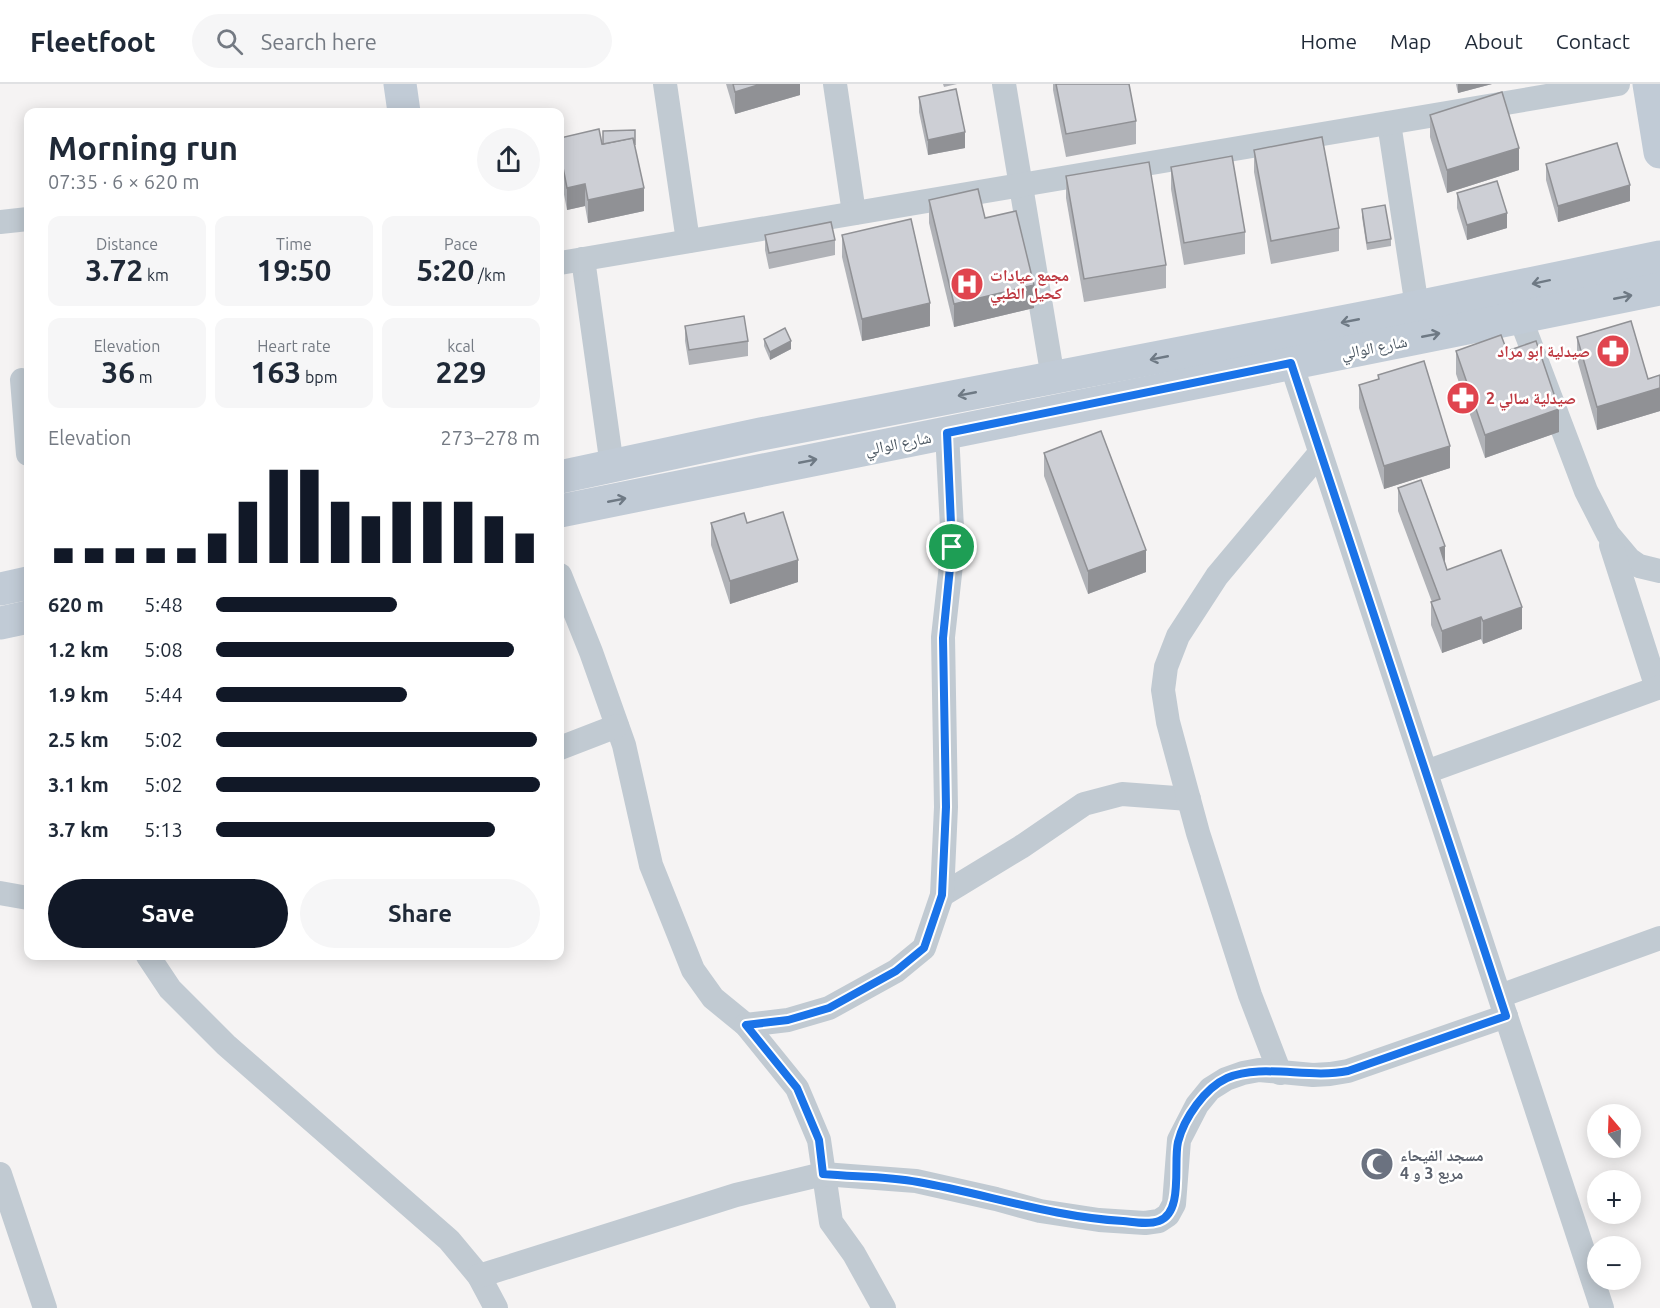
<!DOCTYPE html>
<meta charset="utf-8">
<style>
body{margin:0;font-family:Ubuntu,"Noto Naskh Arabic",sans-serif;background:#f6f6f7;color:#1f2937;height:100vh;display:flex;flex-direction:column;font-size:22px;white-space:nowrap}
*{box-sizing:border-box;margin:0}
p{font-size:20px;color:#747a83}
.icon{flex:none;width:33px;height:33px;fill:none;stroke:currentColor;stroke-width:2;stroke-linecap:round;stroke-linejoin:round}
.map{position:relative;flex:1;overflow:hidden}
.drawer{position:absolute;left:24px;top:24px;width:540px;height:852px;display:flex;flex-direction:column;background:#fff;border-radius:12px;box-shadow:0 3px 15px #0003}
.drawer>*{flex:none}
.needle{width:39px;rotate:341deg}
.controls{position:absolute;left:1587px;top:1020px;display:grid;gap:12px}
.controls a{display:grid;place-items:center;width:54px;height:54px;border-radius:50%;background:#fff;box-shadow:0 3px 15px #0003;font-size:30px}
.pin{position:absolute;display:grid;place-items:center;width:51px;height:51px;color:#fff;margin:-26px;border:3px solid #fff;border-radius:50%;box-shadow:0 2px 6px #0007}
.round{display:grid;place-items:center;flex:none;width:63px;height:63px;border-radius:32px;background:#f6f6f7}
.summary{display:flex;align-items:center;justify-content:space-between;height:102px;padding:0 24px}
h1{font-size:33px;font-weight:700;line-height:45px}
.figures{display:grid;grid-template-columns:repeat(3,1fr);gap:9px;height:102px;padding:6px 24px}
.figures div{display:grid;align-content:center;border-radius:12px;background:#f6f6f7;text-align:center}
.figures b{font-size:30px;font-weight:700}
.figures small{font-size:16px;font-weight:400}
.figures p{font-size:16px}
.chart{height:168px;padding:12px 24px}
.chart p{display:flex;justify-content:space-between}
.chart svg{width:100%;height:108px;margin-top:6px;stroke:#111827;stroke-width:6}
.action{display:flex;gap:12px;margin-top:auto;padding:12px 24px}
.action a{flex:1;height:69px;border-radius:36px;background:#111827;color:#fff;font-size:24px;font-weight:700;line-height:69px;text-align:center}
.action a+a{background:#f6f6f7;color:#1f2937}
ul{padding:0 24px;list-style:none;font-size:20px}
li{display:grid;grid-template-columns:96px 72px 1fr;align-items:center;height:45px}
li i{height:15px;border-radius:8px;background:#111827}
header{display:flex;align-items:center;gap:36px;box-sizing:border-box;height:84px;padding:0 30px;background:#fff;border-bottom:2px solid #e0e1e3}
header strong{font-size:28px}
nav{display:flex;gap:33px;margin-inline-start:auto;font-size:21px}
.search{width:420px;height:54px;background:#f6f6f7;display:flex;align-items:center;gap:15px;box-sizing:border-box;padding:0 21px;border-radius:33px;color:#747a83;font-size:22px}
.map>svg:first-child{display:block}
</style>
<header>
<strong>Fleetfoot</strong>
<div class="search"><svg class="icon" aria-label="search" viewBox="0 0 24 24"><circle cx="10" cy="10" r="6"/><path d="M15 15l6 6"/></svg>Search here</div>
<nav><a>Home</a><a>Map</a><a>About</a><a>Contact</a></nav>
</header>
<div class="map">
<svg width="1660" height="1224" viewBox="0 0 1660 1224">
<rect width="100%" height="100%" fill="#f5f3f3"/>
<g fill="none" stroke-linecap="round" stroke-linejoin="round">
<g stroke="#c1cad2" stroke-width="24">
<polyline points="665,0 688,157"/>
<polyline points="835,0 854,129"/>
<polyline points="1004,0 1053,294"/>
<polyline points="1389,39 1417,223"/>
<polyline points="0,138 28,135"/>
<polyline points="583,175 612,382"/>
<polyline points="560,179 1618,0"/>
<polyline points="1520,233 1586,407 1608,450 1629,475 1639,482 1660,487"/>
<polyline points="1291,279 1602,1224"/>
<polyline points="22,296 28,370"/>
<polyline points="1611,461 1657,604"/>
<polyline points="560,491 591,568 624,661 651,781 693,886 713,914 746,941 797,1004 819,1056 831,1138 854,1170 884,1224"/>
<polyline points="560,664 617,642"/>
<polyline points="1426,688 1660,603"/>
<polyline points="0,809 28,814"/>
<polyline points="942,811 1021,763 1084,720 1122,710 1189,715"/>
<polyline points="148,872 170,905 226,961 449,1156 479,1192 496,1224"/>
<polyline points="1500,912 1660,854"/>
<polyline points="746,941 788,936 829,924 896,887 924,864 942,811 946,723 943,553 953,463 947,349"/>
<polyline points="1280,989 1250,911 1198,749 1168,638 1163,606 1166,583 1178,552 1217,492 1320,369"/>
<polyline points="0,1090 45,1224"/>
<polyline points="479,1192 736,1111 823,1090 916,1097 996,1115 1040,1127 1099,1136 1145,1139 1159,1137 1168,1131 1174,1120 1179,1056 1197,1021 1210,1005 1226,995 1243,989 1259,986 1313,991 1330,990 1348,987 1506,932"/>
</g>
<g stroke="#c1cbd6" stroke-width="33">
<polyline points="400,0 404,28"/>
<polyline points="1649,0 1660,68"/>
<polyline points="560,393 761,350 1388,229 1660,173"/>
<polyline points="560,427 1660,205"/>
<polyline points="0,505 28,499"/>
<polyline points="0,539 28,533"/>
</g>
</g>
<g fill="#b0b2b7">
<polygon points="726,0 800,0 800,11 735,30"/>
<polygon points="943,0 957,0 944,3"/>
<polygon points="1053,0 1129,0 1136,37 1136,60 1066,73 1053,6"/>
<polygon points="1456,0 1492,0 1458,9"/>
<polygon points="919,13 965,64 928,71 919,28"/>
<polygon points="1430,31 1519,86 1447,109 1430,53"/>
<polygon points="560,54 602,60 635,61 644,127 588,139 585,122 567,126 560,90"/>
<polygon points="1254,66 1339,144 1339,167 1271,180 1254,88"/>
<polygon points="1546,80 1630,117 1558,138 1546,96"/>
<polygon points="1171,83 1245,148 1245,170 1184,181 1171,105"/>
<polygon points="1066,92 1166,181 1166,204 1084,218 1066,114"/>
<polygon points="1457,109 1507,144 1467,156 1457,124"/>
<polygon points="929,116 985,134 1034,224 954,243 929,139"/>
<polygon points="1362,125 1391,155 1391,162 1367,166 1362,133"/>
<polygon points="765,151 835,156 835,171 769,185 765,166"/>
<polygon points="842,151 930,242 862,257 842,173"/>
<polygon points="685,242 748,257 748,272 689,281 685,257"/>
<polygon points="1577,253 1648,295 1660,291 1660,327 1597,346 1577,275"/>
<polygon points="764,255 791,265 770,276 764,262"/>
<polygon points="1456,267 1507,267 1559,348 1485,374 1456,290"/>
<polygon points="1378,291 1450,384 1384,405 1359,324 1359,301 1378,296"/>
<polygon points="1044,369 1146,488 1088,510 1044,392"/>
<polygon points="1398,404 1445,480 1447,486 1522,545 1483,560 1481,555 1442,569 1431,541 1431,518 1432,518 1398,427"/>
<polygon points="711,439 747,439 798,498 730,520 711,461"/>
</g>
<g fill="#909195">
<polygon points="761,0 800,0 800,11 735,30 735,8"/>
<polygon points="1458,0 1492,0 1458,9"/>
<polygon points="965,48 965,64 928,71 928,56"/>
<polygon points="1519,64 1519,86 1447,109 1447,86"/>
<polygon points="585,100 585,122 567,126 567,104"/>
<polygon points="1630,101 1630,117 1558,138 1558,122"/>
<polygon points="644,104 644,127 588,139 588,116"/>
<polygon points="1507,129 1507,144 1467,156 1467,141"/>
<polygon points="1034,201 1034,224 954,243 954,220"/>
<polygon points="930,219 930,242 862,257 862,235"/>
<polygon points="791,257 791,265 770,276 770,268"/>
<polygon points="1660,304 1660,327 1597,346 1597,323"/>
<polygon points="1559,325 1559,348 1485,374 1485,351"/>
<polygon points="1450,362 1450,384 1384,405 1384,382"/>
<polygon points="1445,462 1445,485 1440,464"/>
<polygon points="1146,466 1146,488 1088,510 1088,487"/>
<polygon points="798,476 798,498 730,520 730,497"/>
<polygon points="1522,523 1522,545 1483,560 1483,537"/>
<polygon points="1481,533 1481,555 1442,569 1442,547"/>
</g>
<g fill="#cdcfd5" stroke="#909195" stroke-width="1.5">
<polygon points="733,0 761,0 735,8"/>
<polygon points="1056,0 1129,0 1136,37 1066,50"/>
<polygon points="956,5 965,48 928,56 919,13"/>
<polygon points="1502,8 1519,64 1447,86 1430,31"/>
<polygon points="599,45 602,60 633,54 644,104 588,116 585,100 567,104 560,68 560,54"/>
<polygon points="635,46 635,61 633,54 603,60 603,47"/>
<polygon points="1322,53 1339,144 1271,157 1254,66"/>
<polygon points="1617,59 1630,101 1558,122 1546,80"/>
<polygon points="1232,72 1245,148 1184,159 1171,83"/>
<polygon points="1149,78 1166,181 1084,195 1066,92"/>
<polygon points="1497,97 1507,129 1467,141 1457,109"/>
<polygon points="978,105 985,134 1016,127 1034,201 954,220 929,116"/>
<polygon points="1385,121 1391,155 1367,159 1362,125"/>
<polygon points="911,135 930,219 862,235 842,151"/>
<polygon points="831,138 835,156 769,169 765,151"/>
<polygon points="744,232 748,257 689,266 685,242"/>
<polygon points="1631,237 1648,295 1660,291 1660,304 1597,323 1577,253"/>
<polygon points="785,244 791,257 770,268 764,255"/>
<polygon points="1501,251 1507,267 1536,257 1559,325 1485,351 1456,267"/>
<polygon points="1424,277 1450,362 1384,382 1359,301 1379,295 1378,291"/>
<polygon points="1101,347 1146,466 1088,487 1044,369"/>
<polygon points="1421,396 1445,462 1440,464 1447,486 1501,466 1522,523 1483,537 1481,533 1442,547 1431,518 1440,515 1398,404"/>
<polygon points="783,428 798,476 730,497 711,439 744,429 747,439"/>
</g>
<defs><path id="oneway-shaft" d="M-6 0H5M1.5-3L5.5 0L1.5 3" fill="none" stroke-width="1.6" stroke-linecap="round" stroke-linejoin="round" transform="scale(1.5)"/></defs>
<g stroke="#6e7984">
<use href="#oneway-shaft" transform="translate(1541 198) rotate(168)"/>
<use href="#oneway-shaft" transform="translate(1623 213) rotate(-11)"/>
<use href="#oneway-shaft" transform="translate(1350 237) rotate(169)"/>
<use href="#oneway-shaft" transform="translate(1431 251) rotate(-11)"/>
<use href="#oneway-shaft" transform="translate(1159 274) rotate(169)"/>
<use href="#oneway-shaft" transform="translate(967 310) rotate(169)"/>
<use href="#oneway-shaft" transform="translate(808 377) rotate(-11)"/>
<use href="#oneway-shaft" transform="translate(617 416) rotate(-11)"/>
</g>
<g fill="none" stroke-linecap="round" stroke-linejoin="round">
<g stroke="#fff" stroke-width="12">
<path id="route" d="M1291,279L1506,932L1348,987C1308,995 1262,979 1227,994C1205,1004 1184,1034 1178,1058C1173,1079 1184,1128 1159,1137C1148,1141 1134,1138 1123,1137C1052,1133 987,1110 918,1098C887,1092 854,1093 823,1090L819,1056L797,1004L746,941L788,936L829,924L896,887L924,864L942,811L946,723L943,554L952,463L947,349Z"/>
</g>
<use href="#route" stroke="#1a73e8" stroke-width="8"/>
</g>
<defs>
<g id="hospital-disc" transform="scale(1.725)"><circle r="9.5" fill="#e0444e" stroke="#fff"/><path d="M-5-5h3v3.5h4V-5h3V5h-3V1.5h-4V5h-3Z" fill="#fff"/></g>
<g id="pharmacy-disc" transform="scale(1.725)"><circle r="9.5" fill="#e0444e" stroke="#fff"/><path d="M-2-6h4v4h4v4h-4v4h-4v-4h-4v-4h4Z" fill="#fff"/></g>
<g id="mosque-disc" transform="scale(1.725)"><circle r="9.5" fill="#6b7280" stroke="#fff"/><path d="M3.5-4.9A6 6 0 1 0 3.5 4.9A5 5 0 1 1 3.5-4.9Z" fill="#fff"/></g>
</defs>
<g fill-rule="evenodd">
<use href="#hospital-disc" x="967" y="200"/>
<use href="#pharmacy-disc" x="1613" y="267"/>
<use href="#pharmacy-disc" x="1463" y="314"/>
<use href="#mosque-disc" x="1377" y="1080"/>
</g>
<g text-anchor="middle" dominant-baseline="central" stroke-width="5" stroke-linejoin="round" paint-order="stroke">
<g font-size="16" font-weight="bold" fill="#be3a42" stroke="#fff" text-anchor="start">
<text x="990" y="191">مجمع عيادات<tspan x="990" dy="18">كحيل الطبي</tspan></text>
<text x="1590" y="267" text-anchor="end">صيدلية ابو مراد</text>
<text x="1486" y="314">صيدلية سالي 2</text>
</g>
<g font-size="16" fill="#4a5661" stroke="#fff">
<text transform="translate(1374 263) rotate(-11)">شارع الوالي</text>
<text transform="translate(898 359) rotate(-11)">شارع الوالي</text>
</g>
<g font-size="16" font-weight="bold" fill="#5b616d" stroke="#fff" text-anchor="start">
<text x="1400" y="1071">مسجد الفيحاء<tspan x="1400" dy="18">مربع 3 و 4</tspan></text>
</g>
</g>
</svg>
<div class="controls">
<a><svg class="needle" viewBox="-14 -14 28 28"><path d="M0-13l5 13h-10z" fill="#e53935"/><path d="M0 13l5-13h-10z" fill="#747a83"/></svg></a>
<a>+</a>
<a>−</a>
</div>
<div class="pin" style="left:952px;top:463px;background:#1e9e55"><svg class="icon" aria-label="arrive" viewBox="0 0 24 24"><path d="M6 21V4h12l-3 4 3 4H6"/></svg></div>
<section class="drawer">
<div class="summary"><div><h1>Morning run</h1><p>07:35 · 6 × 620 m</p></div><a class="round"><svg class="icon" aria-label="share" viewBox="0 0 24 24"><path d="M12 15V3M7 8l5-5 5 5M5 13v7h14v-7"/></svg></a></div>
<div class="figures">
<div><p>Distance</p><b>3.72<small> km</small></b></div>
<div><p>Time</p><b>19:50</b></div>
<div><p>Pace</p><b>5:20<small> /km</small></b></div>
</div>
<div class="figures">
<div><p>Elevation</p><b>36<small> m</small></b></div>
<div><p>Heart rate</p><b>163<small> bpm</small></b></div>
<div><p>kcal</p><b>229</b></div>
</div>
<div class="chart"><p><span>Elevation</span>273–278 m</p>
<svg viewBox="0 0 160 44" preserveAspectRatio="none"><path d="M5 44V38M15 44V38M25 44V38M35 44V38M45 44V38M55 44V32M65 44V19M75 44V6M85 44V6M95 44V19M105 44V25M115 44V19M125 44V19M135 44V19M145 44V25M155 44V32"/></svg>
</div>
<ul>
<li><b>620 m</b>5:48<i style="width:56%"></i></li>
<li><b>1.2 km</b>5:08<i style="width:92%"></i></li>
<li><b>1.9 km</b>5:44<i style="width:59%"></i></li>
<li><b>2.5 km</b>5:02<i style="width:99%"></i></li>
<li><b>3.1 km</b>5:02<i style="width:100%"></i></li>
<li><b>3.7 km</b>5:13<i style="width:86%"></i></li>
</ul>
<div class="action"><a>Save</a><a>Share</a></div>
</section>
</div>
